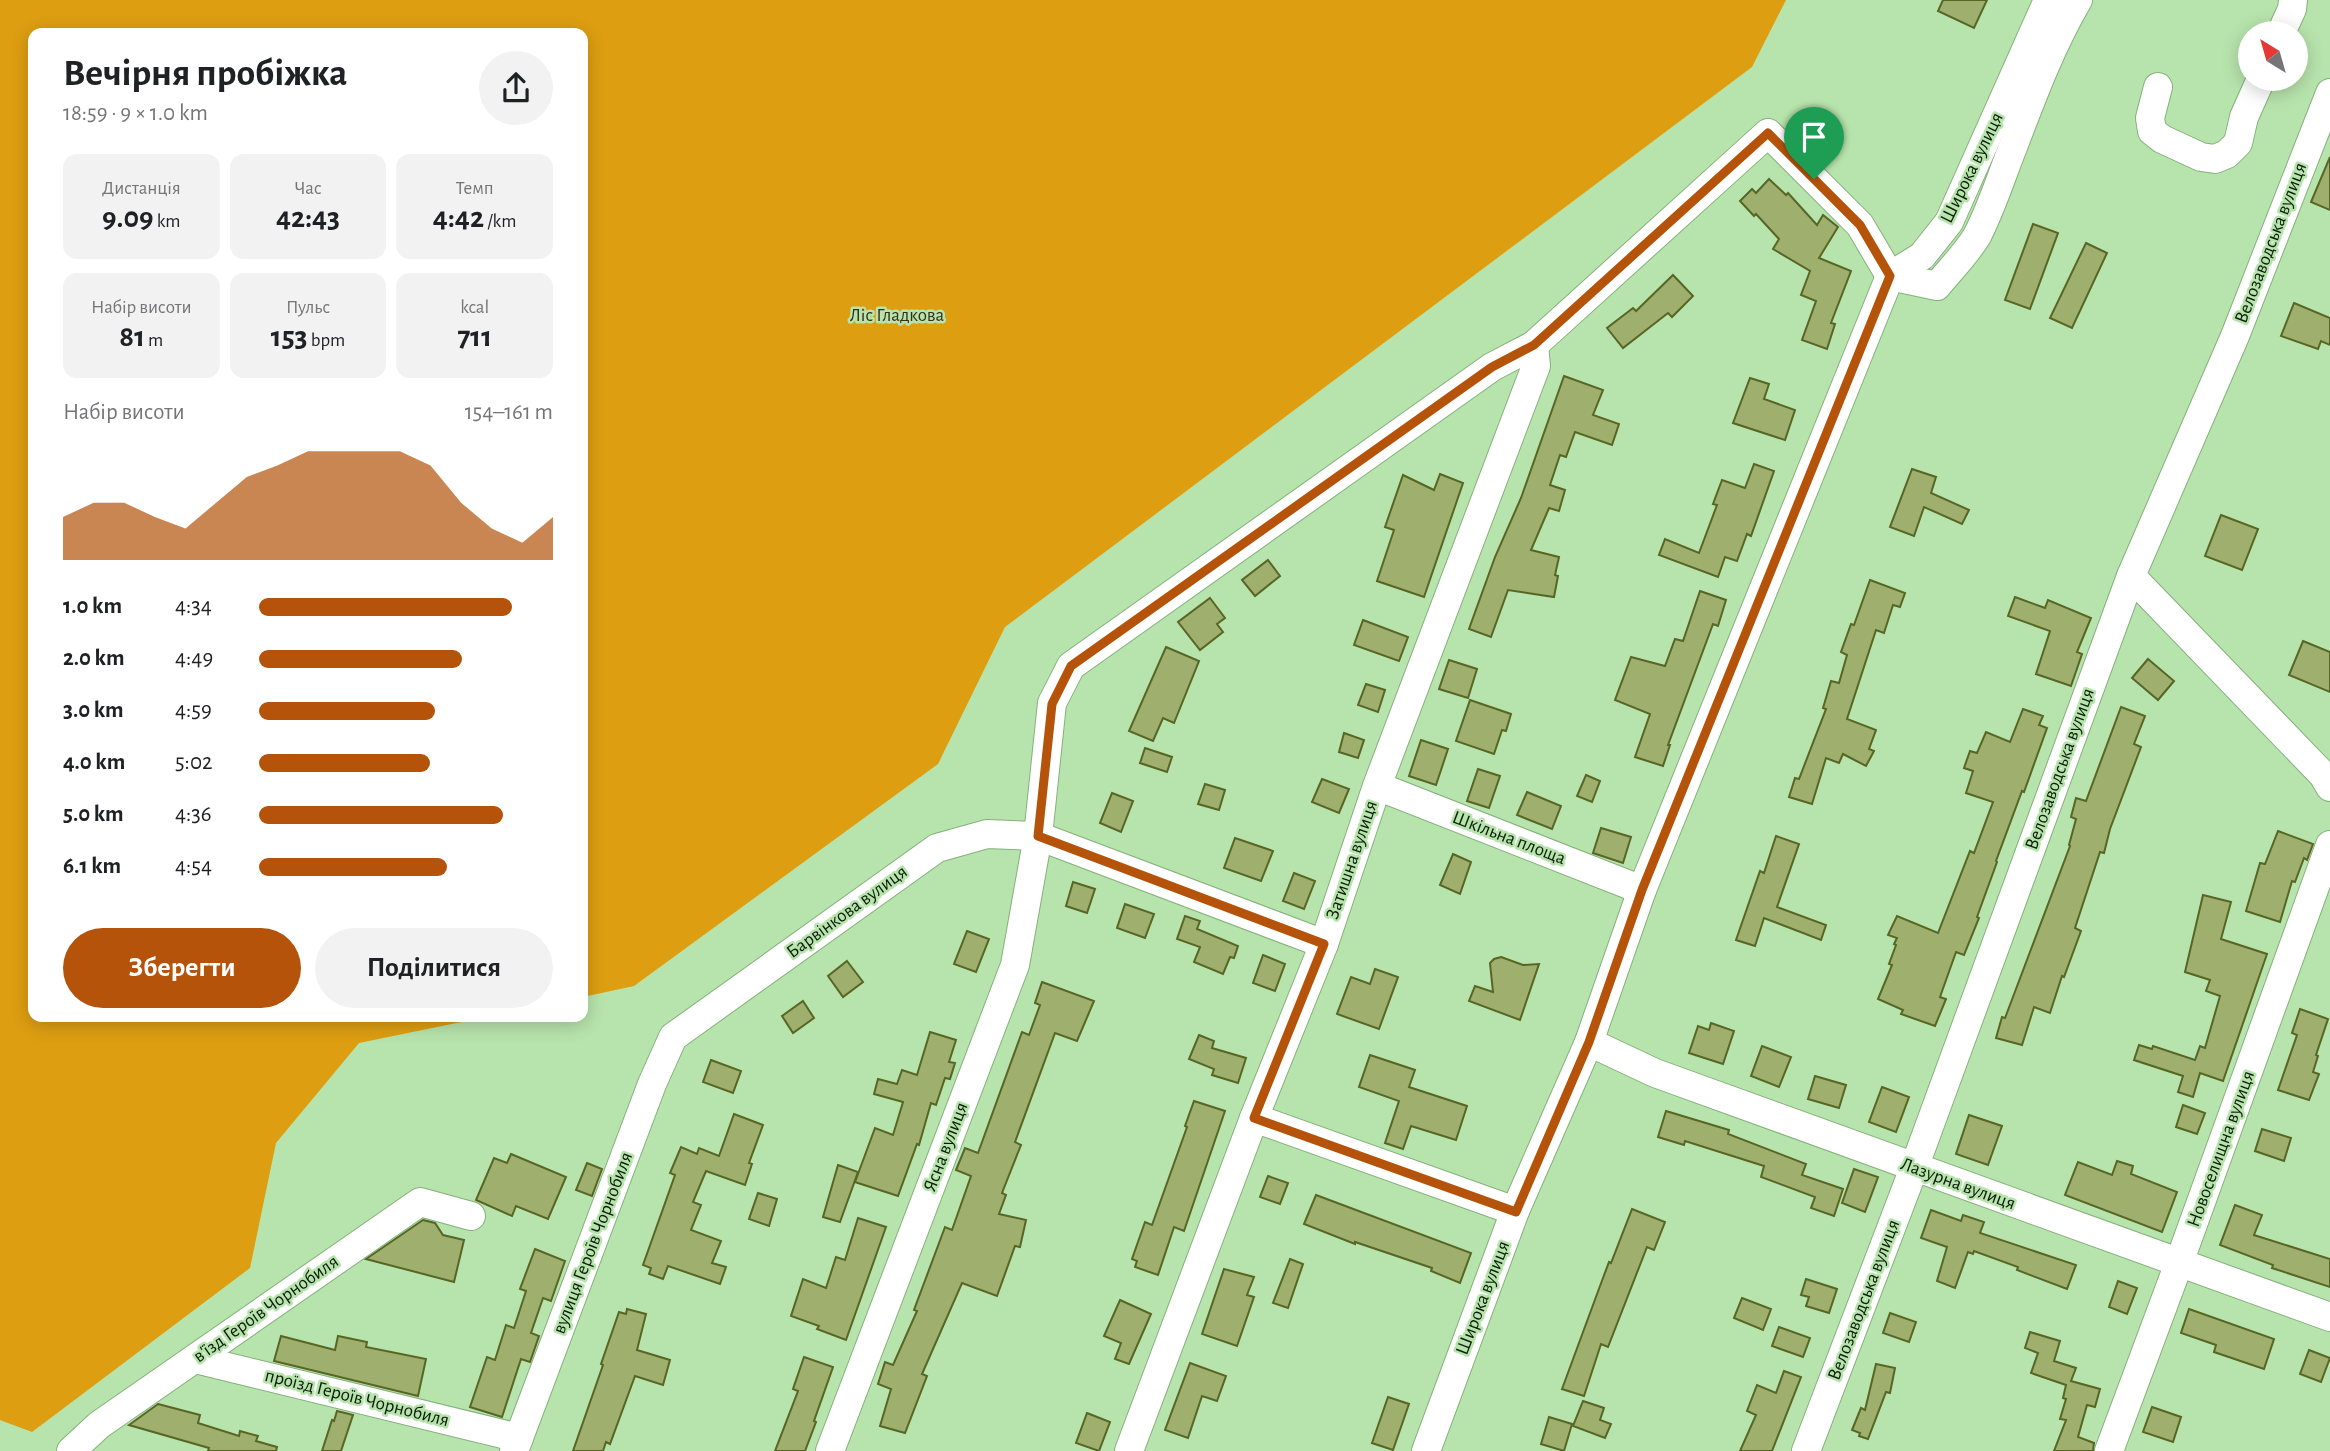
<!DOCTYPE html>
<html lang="uk">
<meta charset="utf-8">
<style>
body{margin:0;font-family:"Alegreya Sans",sans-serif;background:#f2f2f2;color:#202124;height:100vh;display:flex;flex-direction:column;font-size:26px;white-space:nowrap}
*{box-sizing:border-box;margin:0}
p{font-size:23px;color:#757577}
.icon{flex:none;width:38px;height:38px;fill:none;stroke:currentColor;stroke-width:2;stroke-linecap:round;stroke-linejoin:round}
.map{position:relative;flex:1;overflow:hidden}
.side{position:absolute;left:28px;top:28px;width:560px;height:994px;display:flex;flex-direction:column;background:#fff;border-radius:14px;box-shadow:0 4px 18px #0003}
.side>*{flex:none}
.needle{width:46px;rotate:323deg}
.tools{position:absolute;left:2238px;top:21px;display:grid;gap:14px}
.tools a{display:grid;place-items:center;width:70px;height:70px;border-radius:50%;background:#fff;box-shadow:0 4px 18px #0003;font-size:35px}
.pin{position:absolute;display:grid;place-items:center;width:60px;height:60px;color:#fff;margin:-72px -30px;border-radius:50% 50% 50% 0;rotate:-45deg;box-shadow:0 0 7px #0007}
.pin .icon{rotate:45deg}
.round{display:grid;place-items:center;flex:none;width:74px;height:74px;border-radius:37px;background:#f2f2f2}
.summary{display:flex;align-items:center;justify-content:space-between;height:119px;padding:0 35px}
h1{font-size:38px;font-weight:700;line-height:52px}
.stats{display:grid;grid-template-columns:repeat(3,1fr);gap:10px;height:119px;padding:7px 35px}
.stats div{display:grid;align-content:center;border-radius:14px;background:#f2f2f2;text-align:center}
.stats b{font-size:30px;font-weight:700}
.stats small{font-size:19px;font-weight:400}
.stats p{font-size:19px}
.chart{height:196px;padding:14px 35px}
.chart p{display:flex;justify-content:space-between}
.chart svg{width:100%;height:126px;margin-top:7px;fill:#b45309;opacity:.7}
.action{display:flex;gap:14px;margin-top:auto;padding:14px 35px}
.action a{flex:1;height:80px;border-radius:42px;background:#b45309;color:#fff;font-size:28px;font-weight:700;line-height:80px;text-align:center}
.action a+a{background:#f2f2f2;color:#202124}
ul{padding:0 35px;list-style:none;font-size:23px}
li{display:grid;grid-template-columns:112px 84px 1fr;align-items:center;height:52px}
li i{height:18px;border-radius:9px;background:#b45309}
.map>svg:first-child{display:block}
</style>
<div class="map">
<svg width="2330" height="1451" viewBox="0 0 2330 1451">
<rect width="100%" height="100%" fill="#b7e4ac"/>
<polygon fill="#dd9e11" points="0,0 1786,0 1752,67 1005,627 938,764 634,986 583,997 583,33 33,33 33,1017 486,1017 359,1043 276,1143 250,1268 32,1432 0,1420"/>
<g fill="#9faf6e" stroke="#586625" stroke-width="2">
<polygon points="1943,0 1987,0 1974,28 1938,11"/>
<polygon points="2330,157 2330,210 2311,202"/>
<polygon points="1769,179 1786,195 1788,193 1817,225 1823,215 1838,227 1819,258 1851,271 1831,323 1835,324 1827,349 1802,340 1816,301 1801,295 1810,271 1773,249 1779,239 1756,214 1754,216 1740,201 1752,189 1756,193"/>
<polygon points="2033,224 2058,233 2030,309 2005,300"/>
<polygon points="2086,243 2107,253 2072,328 2050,318"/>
<polygon points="1673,275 1693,296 1672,317 1668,313 1623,348 1607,328 1633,308 1636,311"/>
<polygon points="2294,303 2330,318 2330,345 2321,341 2318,349 2281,336"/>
<polygon points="1564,376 1603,390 1593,415 1619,424 1612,445 1575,432 1566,457 1560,455 1550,485 1565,490 1559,511 1549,508 1531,550 1559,557 1555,575 1558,576 1554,597 1508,590 1491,637 1469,629 1495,557 1521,498"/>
<polygon points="1750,378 1769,384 1764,399 1795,410 1785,440 1733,423"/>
<polygon points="1754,464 1774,471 1751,536 1747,534 1737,561 1725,557 1718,577 1659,555 1665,539 1699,553 1717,505 1713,504 1722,480 1745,488"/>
<polygon points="1912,469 1936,477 1931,493 1969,510 1962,524 1924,507 1914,536 1890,527"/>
<polygon points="1440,474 1463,483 1424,597 1377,581 1394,530 1385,527 1403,475 1434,490"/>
<polygon points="2221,515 2258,529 2242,570 2205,556"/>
<polygon points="1268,560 1280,576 1255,596 1242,580"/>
<polygon points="1870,580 1905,593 1900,607 1893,605 1884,633 1876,630 1847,719 1876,730 1869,749 1874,751 1866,766 1843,754 1839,763 1826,758 1812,804 1789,797 1795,778 1799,779 1826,709 1823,708 1831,681 1839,683 1847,655 1841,652 1851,624 1854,625"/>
<polygon points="1700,591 1726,600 1718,626 1713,624 1668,745 1670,745 1663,766 1635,757 1650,714 1615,700 1631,657 1665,666 1675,639 1683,641"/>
<polygon points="2015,597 2045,608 2048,600 2091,618 2077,652 2082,654 2071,686 2036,674 2050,631 2008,616"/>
<polygon points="1210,598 1225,618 1217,624 1223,632 1200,650 1178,622"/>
<polygon points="1363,620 1408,637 1399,661 1354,645"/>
<polygon points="2303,641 2330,652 2330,692 2289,675"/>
<polygon points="1166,647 1199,661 1174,723 1163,718 1153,741 1129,731"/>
<polygon points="2148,659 2174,681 2158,700 2132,678"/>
<polygon points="1449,660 1477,669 1468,698 1439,689"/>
<polygon points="1366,684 1385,690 1378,712 1358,705"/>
<polygon points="1470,700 1511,714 1506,731 1502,730 1494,754 1456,741"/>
<polygon points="2121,707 2145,716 2134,744 2141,747 2110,829 2104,853 2100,852 2075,928 2081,931 2064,977 2062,976 2050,1013 2034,1007 2022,1045 1996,1038 2002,1017 2005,1018 2070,846 2069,845 2076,819 2071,817 2076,798 2086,801"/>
<polygon points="2023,709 2043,716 2039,725 2047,728 2024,792 2022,791 1996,861 1997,862 1977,917 1979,918 1964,955 1956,952 1940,997 1946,999 1935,1026 1901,1014 1903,1010 1878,999 1892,965 1889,964 1896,945 1894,944 1897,938 1888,935 1897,916 1938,933 1970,851 1974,853 1993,802 1966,793 1973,771 1964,768 1970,751 1977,753 1986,732 2010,742"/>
<polygon points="1344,733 1364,740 1358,758 1339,752"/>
<polygon points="1421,740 1448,749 1436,785 1409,776"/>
<polygon points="1145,748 1172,757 1167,772 1140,763"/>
<polygon points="1478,769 1500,776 1489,808 1467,801"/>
<polygon points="1586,775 1600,781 1592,802 1577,796"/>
<polygon points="1322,779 1349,789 1339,813 1312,802"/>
<polygon points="1205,784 1225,790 1219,810 1198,804"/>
<polygon points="1527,792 1561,806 1552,829 1517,815"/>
<polygon points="1112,793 1133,801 1121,832 1100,823"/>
<polygon points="1601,828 1631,837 1623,863 1593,853"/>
<polygon points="2278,831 2313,844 2307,860 2304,858 2295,882 2292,881 2280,922 2246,911 2260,863 2265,864"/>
<polygon points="1776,836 1799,844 1777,907 1826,925 1821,940 1764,918 1755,946 1736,940 1760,871 1764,873"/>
<polygon points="1235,838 1273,851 1261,881 1224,868"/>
<polygon points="1453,854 1471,862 1460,894 1440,885"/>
<polygon points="1294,873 1315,881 1304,909 1283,901"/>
<polygon points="1073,882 1095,889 1087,913 1066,906"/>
<polygon points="2203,895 2231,902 2221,939 2267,954 2223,1081 2200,1073 2193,1097 2178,1092 2183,1076 2134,1060 2139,1045 2152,1049 2153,1046 2195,1060 2200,1046 2205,1048 2220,996 2206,991 2210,980 2185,972"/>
<polygon points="1125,904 1154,914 1145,938 1117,928"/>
<polygon points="1185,916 1200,921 1197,929 1238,946 1234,958 1230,957 1223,974 1194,962 1200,947 1177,939"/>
<polygon points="967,931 989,939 976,972 954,964"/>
<polygon points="1263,955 1285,964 1275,991 1253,983"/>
<polygon points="1501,957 1523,965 1539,964 1520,1020 1469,1001 1475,986 1493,992 1490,963 1494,959"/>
<polygon points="847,961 863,982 843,997 828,976"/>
<polygon points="1375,969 1398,977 1379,1029 1337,1014 1351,977 1370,984"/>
<polygon points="1042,982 1094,1001 1077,1041 1055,1033 1015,1142 1021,1145 1002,1193 1006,1195 999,1214 1026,1220 1020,1247 1015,1246 997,1296 962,1283 922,1374 927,1376 905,1433 880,1426 891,1389 878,1384 885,1362 893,1365 917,1311 914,1310 945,1227 952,1230 971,1176 956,1170 965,1148 978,1153 1022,1032 1029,1035 1040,1005 1035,1003"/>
<polygon points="803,1001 814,1018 793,1033 782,1016"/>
<polygon points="2300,1009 2328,1019 2316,1055 2318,1056 2313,1072 2319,1074 2309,1100 2278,1090 2297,1035 2292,1033"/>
<polygon points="1711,1023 1734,1031 1723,1064 1689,1053 1698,1026 1709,1030"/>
<polygon points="930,1032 956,1040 949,1062 955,1063 950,1079 945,1078 936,1105 931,1103 919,1145 917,1144 898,1196 855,1182 875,1128 893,1135 903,1102 874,1094 878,1079 897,1084 902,1070 917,1075"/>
<polygon points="1199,1035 1214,1041 1212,1048 1246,1058 1238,1083 1212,1075 1214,1069 1189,1059"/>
<polygon points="1762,1046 1791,1057 1779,1087 1751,1076"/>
<polygon points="1370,1055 1415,1070 1409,1087 1467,1106 1456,1140 1411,1126 1403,1149 1385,1143 1399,1101 1359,1087"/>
<polygon points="711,1060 741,1071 733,1093 703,1082"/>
<polygon points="1815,1076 1846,1085 1839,1108 1808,1099"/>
<polygon points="1882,1087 1909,1097 1896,1132 1869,1122"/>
<polygon points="1194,1101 1225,1111 1184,1231 1174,1227 1158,1275 1135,1267 1137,1261 1132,1259 1145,1222 1152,1225 1187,1127 1185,1126"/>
<polygon points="2183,1105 2205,1113 2197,1134 2176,1127"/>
<polygon points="1666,1111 1729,1130 1728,1134 1806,1164 1802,1175 1843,1189 1834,1216 1811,1208 1815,1197 1761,1177 1764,1166 1685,1141 1684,1145 1658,1137"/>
<polygon points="734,1114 763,1125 749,1163 752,1164 745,1185 706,1171 693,1202 701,1205 691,1230 721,1241 712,1263 726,1267 720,1284 668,1266 663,1279 649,1274 651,1268 643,1265 675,1175 670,1173 681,1147 697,1154 699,1148 719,1156"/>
<polygon points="1969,1115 2002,1126 1988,1165 1956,1154"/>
<polygon points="2262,1129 2291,1138 2284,1161 2255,1151"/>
<polygon points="511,1154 566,1177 548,1219 516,1206 512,1216 476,1200 494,1158 507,1163"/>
<polygon points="2117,1161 2133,1166 2131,1174 2177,1192 2162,1232 2065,1195 2078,1162 2112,1175"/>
<polygon points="587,1163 602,1169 592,1196 576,1190"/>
<polygon points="838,1165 858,1172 840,1222 823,1217"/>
<polygon points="1854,1169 1878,1177 1865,1212 1842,1203"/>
<polygon points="1268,1176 1288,1183 1280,1204 1260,1197"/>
<polygon points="758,1193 777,1199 769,1226 749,1219"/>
<polygon points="1316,1195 1471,1253 1460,1283 1431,1271 1432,1268 1355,1242 1355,1244 1304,1224"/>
<polygon points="2235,1205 2262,1215 2254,1235 2330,1259 2330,1287 2272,1268 2273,1265 2220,1245"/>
<polygon points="1632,1209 1665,1222 1654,1250 1647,1247 1608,1347 1601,1344 1584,1396 1562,1389 1600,1286 1609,1262 1611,1263"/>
<polygon points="1931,1210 1961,1221 1963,1215 1984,1222 1980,1233 2076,1265 2067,1289 2017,1270 2018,1267 1974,1251 1973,1254 1968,1252 1955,1288 1937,1281 1947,1247 1921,1238"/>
<polygon points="858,1218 886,1227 846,1340 817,1329 819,1326 791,1316 803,1279 826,1288 836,1257 845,1260"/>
<polygon points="423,1220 435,1223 443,1235 464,1240 454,1282 366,1259"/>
<polygon points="535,1249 565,1261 551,1301 543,1298 531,1333 539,1336 530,1362 521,1359 502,1417 470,1407 487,1357 495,1360 506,1325 514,1328 526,1291 520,1289"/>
<polygon points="1290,1259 1303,1264 1288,1308 1273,1303"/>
<polygon points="1224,1269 1254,1277 1247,1295 1254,1297 1237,1346 1202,1334"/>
<polygon points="1806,1279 1837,1289 1829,1313 1806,1306 1809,1297 1801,1295"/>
<polygon points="2118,1281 2137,1288 2127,1314 2109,1307"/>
<polygon points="1742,1298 1771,1309 1763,1330 1734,1318"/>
<polygon points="1120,1300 1151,1314 1129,1364 1115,1359 1121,1343 1104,1336"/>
<polygon points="627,1309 646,1314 637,1350 670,1360 663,1385 635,1376 610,1444 606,1442 603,1451 573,1451 603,1365 601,1364 619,1312 626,1314"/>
<polygon points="2189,1309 2274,1339 2264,1369 2214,1352 2216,1345 2181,1333"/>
<polygon points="1890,1313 1916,1322 1909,1342 1883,1333"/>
<polygon points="1779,1327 1810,1338 1803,1357 1772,1346"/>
<polygon points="2030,1332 2060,1341 2054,1361 2076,1368 2071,1381 2100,1389 2095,1407 2087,1405 2078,1437 2094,1443 2093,1451 2054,1451 2066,1420 2060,1419 2066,1399 2063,1398 2066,1385 2031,1373 2038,1353 2025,1348"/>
<polygon points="281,1336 335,1350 338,1336 367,1342 366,1347 426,1359 418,1396 274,1361"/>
<polygon points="2309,1350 2330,1358 2321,1382 2300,1374"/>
<polygon points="804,1357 833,1367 814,1421 816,1422 805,1451 775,1451 798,1391 793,1389"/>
<polygon points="1190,1363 1226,1376 1217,1401 1202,1396 1188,1438 1165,1430"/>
<polygon points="1876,1364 1895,1368 1890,1393 1886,1392 1868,1439 1859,1436 1860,1433 1852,1430 1861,1408 1865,1410"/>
<polygon points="1784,1371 1801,1377 1772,1451 1740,1451 1756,1415 1747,1411 1757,1385 1776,1393"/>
<polygon points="1388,1397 1409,1404 1393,1450 1372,1443"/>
<polygon points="1583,1401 1604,1408 1600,1420 1611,1424 1605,1438 1573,1426"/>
<polygon points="158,1404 200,1415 198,1423 239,1436 240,1431 258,1436 256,1441 277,1447 276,1451 208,1451 209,1448 129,1425"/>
<polygon points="2152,1407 2181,1417 2173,1442 2143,1432"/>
<polygon points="337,1411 353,1415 341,1451 322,1451 332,1420 334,1421"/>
<polygon points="1087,1413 1110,1422 1099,1451 1076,1443"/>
<polygon points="1549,1417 1572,1424 1564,1451 1541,1444"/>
</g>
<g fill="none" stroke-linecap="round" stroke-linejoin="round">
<g stroke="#85b17b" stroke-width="30">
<g id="minor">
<polyline points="2281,33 2292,9 2293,0"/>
<polyline points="2158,87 2150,118 2152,131 2162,139 2201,157 2215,159 2227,154 2238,143 2244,117 2261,79"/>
<path d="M1890,276L1937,286C1950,270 1966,254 1977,236C1992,207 2001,177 2013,147C2032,97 2051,46 2078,0"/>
<polyline points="2131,576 2323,775 2330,787"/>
<polyline points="1377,786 1642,890"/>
<polyline points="1589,1042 1655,1073 2330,1317"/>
<polyline points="1254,1118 1515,1211"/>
<polyline points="195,1359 519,1438"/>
<polyline points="71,1451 99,1425 420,1202 471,1216"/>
<polyline points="514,1451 652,1084 673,1037 937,848 987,834 1038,836 1324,944"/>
<polyline points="830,1451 1015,965 1038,836 1052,703 1071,666 1492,367 1534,345 1768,133 1860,225 1890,276"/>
<polyline points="1129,1451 1254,1118 1324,944 1377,786 1536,366 1534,345"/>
<polyline points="1426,1451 1515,1211 1589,1042 1642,890 1890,276 1922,256 1949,222 2048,0"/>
<polyline points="1806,1451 1914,1168 2131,576 2235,336 2330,93"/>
<polyline points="2109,1451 2179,1263 2330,845"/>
</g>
</g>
<use href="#minor" stroke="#fff" stroke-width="28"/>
</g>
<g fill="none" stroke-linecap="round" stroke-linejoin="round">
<g stroke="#fff" stroke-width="14">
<polygon id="route" points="1768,133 1860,225 1890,276 1642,890 1589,1042 1516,1212 1254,1118 1324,944 1038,836 1052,704 1071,666 1492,367 1534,345"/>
</g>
<use href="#route" stroke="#b45309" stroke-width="9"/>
</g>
<g text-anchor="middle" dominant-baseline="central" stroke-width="5" stroke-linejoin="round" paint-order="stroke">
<g font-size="19" fill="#0b1c07" stroke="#b7e4ac">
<text transform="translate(1972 168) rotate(-64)">Широка вулиця</text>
<text transform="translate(2271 243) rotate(-69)">Велозаводська вулиця</text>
<text transform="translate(2060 769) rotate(-70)">Велозаводська вулиця</text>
<text transform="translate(1509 838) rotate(21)">Шкільна площа</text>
<text transform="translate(1352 860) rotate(-71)">Затишна вулиця</text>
<text transform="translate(847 912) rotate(-36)">Барвінкова вулиця</text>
<text transform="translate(946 1147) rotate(-69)">Ясна вулиця</text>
<text transform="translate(2221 1149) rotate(-70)">Новоселищна вулиця</text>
<text transform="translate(1958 1184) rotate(20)">Лазурна вулиця</text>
<text transform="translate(593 1243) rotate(-69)">вулиця Героїв Чорнобиля</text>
<text transform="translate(1483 1298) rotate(-69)">Широка вулиця</text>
<text transform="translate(1864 1300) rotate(-69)">Велозаводська вулиця</text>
<text transform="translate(266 1309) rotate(-35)">в'їзд Героїв Чорнобиля</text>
<text transform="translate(357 1398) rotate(14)">проїзд Героїв Чорнобиля</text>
</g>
<g font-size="19" fill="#3a2e19" stroke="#b7e4ac">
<text x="897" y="315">Ліс Гладкова</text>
</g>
</g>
</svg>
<div class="tools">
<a><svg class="needle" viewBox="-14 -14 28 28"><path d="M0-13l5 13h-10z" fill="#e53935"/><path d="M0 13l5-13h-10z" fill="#757577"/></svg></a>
</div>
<div class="pin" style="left:1814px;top:179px;background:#1e9e55"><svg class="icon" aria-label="arrive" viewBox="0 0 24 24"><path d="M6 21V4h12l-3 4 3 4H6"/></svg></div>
<section class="side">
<div class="summary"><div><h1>Вечірня пробіжка</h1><p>18:59 · 9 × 1.0 km</p></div><a class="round"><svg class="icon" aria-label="share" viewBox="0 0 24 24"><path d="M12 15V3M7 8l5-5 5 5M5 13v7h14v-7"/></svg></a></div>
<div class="stats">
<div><p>Дистанція</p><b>9.09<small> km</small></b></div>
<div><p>Час</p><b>42:43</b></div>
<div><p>Темп</p><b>4:42<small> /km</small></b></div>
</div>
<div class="stats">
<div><p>Набір висоти</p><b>81<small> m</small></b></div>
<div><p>Пульс</p><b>153<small> bpm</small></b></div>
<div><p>kcal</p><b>711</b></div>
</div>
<div class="chart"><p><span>Набір висоти</span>154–161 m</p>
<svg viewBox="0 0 160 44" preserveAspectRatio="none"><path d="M0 44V29L10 24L20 24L30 29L40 33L50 24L60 15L70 11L80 6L90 6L100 6L110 6L120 11L130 24L140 33L150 38L160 29V44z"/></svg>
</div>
<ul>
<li><b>1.0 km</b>4:34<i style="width:86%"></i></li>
<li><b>2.0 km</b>4:49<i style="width:69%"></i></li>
<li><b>3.0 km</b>4:59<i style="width:60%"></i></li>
<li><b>4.0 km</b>5:02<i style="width:58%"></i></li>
<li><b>5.0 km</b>4:36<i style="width:83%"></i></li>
<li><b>6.1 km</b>4:54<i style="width:64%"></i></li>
</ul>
<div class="action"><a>Зберегти</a><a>Поділитися</a></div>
</section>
</div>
